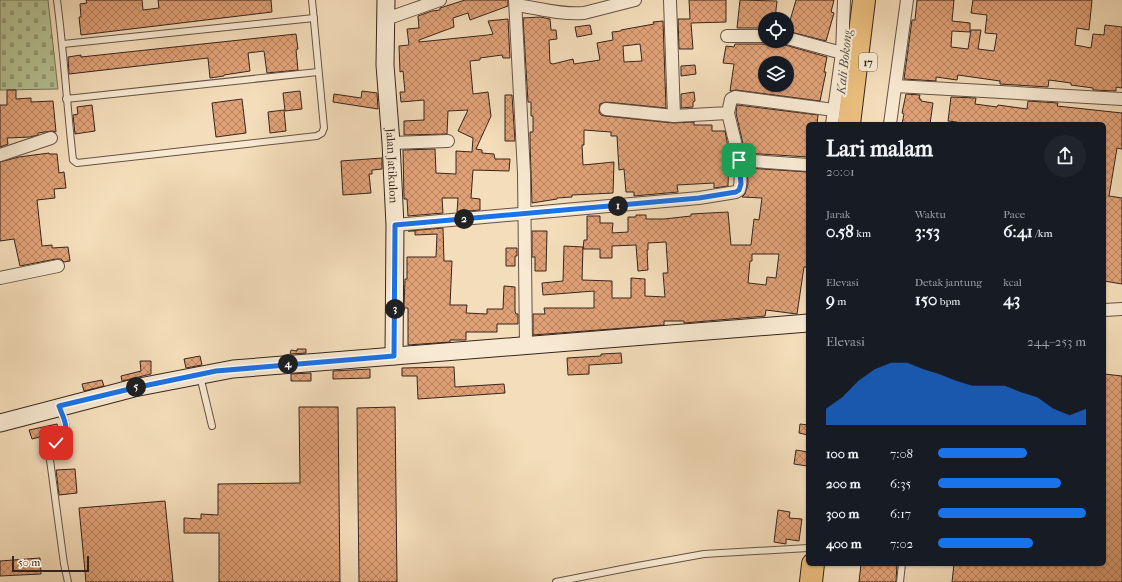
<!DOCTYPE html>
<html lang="id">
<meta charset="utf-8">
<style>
body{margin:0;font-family:"IM FELL French Canon",serif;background:#20242c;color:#f1f3f6;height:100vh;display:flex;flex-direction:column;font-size:15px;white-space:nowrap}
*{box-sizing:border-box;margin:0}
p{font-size:13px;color:#9ea1a6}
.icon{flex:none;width:22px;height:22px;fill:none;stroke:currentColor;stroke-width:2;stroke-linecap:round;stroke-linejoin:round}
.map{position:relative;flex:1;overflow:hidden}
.details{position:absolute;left:806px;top:122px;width:300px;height:444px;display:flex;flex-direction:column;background:#171b24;border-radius:6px;box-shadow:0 1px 3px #0004}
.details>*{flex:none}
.tools{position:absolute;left:758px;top:12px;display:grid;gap:8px}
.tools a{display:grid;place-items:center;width:36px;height:36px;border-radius:50%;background:#171b24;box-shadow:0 1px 3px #0004;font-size:20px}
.scale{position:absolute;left:12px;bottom:10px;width:77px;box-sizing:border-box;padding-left:4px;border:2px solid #37251e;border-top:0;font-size:11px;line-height:14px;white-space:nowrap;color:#37251e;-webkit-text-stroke:3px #f8e9d2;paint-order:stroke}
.pin{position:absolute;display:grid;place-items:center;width:34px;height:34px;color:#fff;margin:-17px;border-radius:8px;box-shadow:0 2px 6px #0006}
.km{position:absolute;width:20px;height:20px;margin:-10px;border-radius:50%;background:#222;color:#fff;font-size:11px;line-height:20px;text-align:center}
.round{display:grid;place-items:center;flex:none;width:42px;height:42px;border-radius:21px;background:#20242c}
.summary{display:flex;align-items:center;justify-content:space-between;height:68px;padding:0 20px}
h1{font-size:22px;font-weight:700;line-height:30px}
.metrics{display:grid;grid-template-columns:repeat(3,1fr);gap:6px;height:68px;padding:4px 20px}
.metrics div{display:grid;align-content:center}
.metrics b{font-size:17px;font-weight:700}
.metrics small{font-size:11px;font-weight:400}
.metrics p{font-size:11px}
.chart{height:112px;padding:8px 20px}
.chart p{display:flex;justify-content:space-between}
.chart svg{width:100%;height:72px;margin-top:4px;fill:#1a73e8;opacity:.7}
ul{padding:0 20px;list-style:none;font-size:13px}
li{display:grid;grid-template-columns:64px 48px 1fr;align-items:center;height:30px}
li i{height:10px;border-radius:5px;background:#1a73e8}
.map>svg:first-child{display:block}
</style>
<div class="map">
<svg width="1122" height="582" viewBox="0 0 1122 582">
<defs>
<pattern id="cemetery-stones" width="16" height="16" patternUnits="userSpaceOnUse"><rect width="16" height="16" fill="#b6c294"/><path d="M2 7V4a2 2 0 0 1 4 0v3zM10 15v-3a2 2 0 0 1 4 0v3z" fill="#959d78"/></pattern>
<pattern id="building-cross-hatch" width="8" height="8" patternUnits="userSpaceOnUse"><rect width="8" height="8" fill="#e1a177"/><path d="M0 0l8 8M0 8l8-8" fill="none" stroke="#b78361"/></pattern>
</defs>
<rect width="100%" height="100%" fill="#f4ddba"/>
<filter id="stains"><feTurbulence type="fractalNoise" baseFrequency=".005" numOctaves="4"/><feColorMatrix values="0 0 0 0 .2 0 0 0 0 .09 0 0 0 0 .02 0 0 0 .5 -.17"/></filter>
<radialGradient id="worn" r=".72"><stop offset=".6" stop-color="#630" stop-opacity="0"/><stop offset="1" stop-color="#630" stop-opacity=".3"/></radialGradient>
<polygon fill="url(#cemetery-stones)" stroke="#767459" points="0,0 48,0 58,89 0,90"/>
<g fill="url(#building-cross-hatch)" stroke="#37251e" fill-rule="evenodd">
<polygon points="86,0 142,0 143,10 159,8 158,0 271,0 272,12 81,35 79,17 81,17 80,4 87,3"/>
<polygon points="465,0 508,0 508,6 470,20 468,13 453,18 454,27 419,40 419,42 488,35 493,34 488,21 508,19 510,58 503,58 502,55 480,58 480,60 470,61 473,94 488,92 491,116 476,149 482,150 482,153 494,154 495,159 510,159 509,171 473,170 471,198 480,199 480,210 457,212 458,198 442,198 443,213 408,216 407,199 404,199 403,150 435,149 436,173 456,174 456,151 472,152 473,138 458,131 468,110 448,111 447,134 404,135 404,121 424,120 424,100 401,102 400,92 405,92 403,71 400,72 399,46 409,45 407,29 419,28 418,16 432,11 440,10 440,8"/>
<polygon points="689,0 726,0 726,22 691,23 693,49 679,49 678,19 690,19"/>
<polygon points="740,0 777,1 775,19 765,19 765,28 737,28"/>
<polygon points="796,0 834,0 831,12 834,13 826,41 787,31"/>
<polygon points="917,0 954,0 952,21 970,23 970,32 952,31 951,47 968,49 971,30 981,30 978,49 994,51 997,34 985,33 987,15 971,13 973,0 1092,0 1089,30 1077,28 1075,45 1091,48 1093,34 1104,35 1105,25 1122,27 1122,88 1116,87 1116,91 1093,90 1093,88 1071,85 1071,83 1049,80 1048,87 1000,84 1000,81 958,75 957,80 936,77 936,81 904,79 912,20 915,20"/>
<path d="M540,17L550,19L551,30H556L557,39L549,40L550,63L553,64L573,59L574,64L600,60L597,43L613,40L612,32L621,31V30L654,24L653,22L663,21L666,108L606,102L600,104L599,112L601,115L605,116L673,123L694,122V125H712V131H725L729,152L728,186L714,188V183L677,185L678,192L634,196V192H626L624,169L619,170L617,136H611V132L584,130V145H582L583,165L614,162L613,193L572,195V197L557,198V199L532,203L530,143V132H533V116H531V102H528L523,18ZM640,44L642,61L624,62L623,46Z"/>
<polygon points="590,25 592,34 577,37 575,27"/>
<polygon points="296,34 298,49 296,50 298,70 267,73 264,51 248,53 250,71 224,75 224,76 210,78 208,58 69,74 68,57 81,55 81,57"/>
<path d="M770,41H780L785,45L827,57L824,72H826L820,101L736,90L730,91L734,64L723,63L726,46L734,47L735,44H765ZM765,63H787V85H765Z"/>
<polygon points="695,65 696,74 681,76 681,66"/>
<polygon points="7,90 16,90 16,99 31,98 31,102 53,101 56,132 52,131 38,133 38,135 30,137 7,138 8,144 0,147 0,105 7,105"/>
<polygon points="300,91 302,109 285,111 283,93"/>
<polygon points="362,91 377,93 378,109 333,102 334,94 361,98"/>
<polygon points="694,92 695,101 693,102 693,107 681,108 681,94"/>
<polygon points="906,94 920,95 919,99 921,99 921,101 933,103 930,124 902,124 904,114 902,113"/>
<polygon points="505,95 512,95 515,141 505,141"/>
<polygon points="951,97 976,98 975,104 997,107 998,105 1027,109 1028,101 1058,103 1057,106 1122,113 1122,149 1117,148 1109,196 1122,198 1122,284 1104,281 1104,177 1105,168 1104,168 1104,124 957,124 957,122 948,121"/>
<polygon points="242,99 246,133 216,137 212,103"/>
<polygon points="92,105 95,131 75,134 73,115 78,114 77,107"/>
<polygon points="737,105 818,115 817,124 808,124 808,157 745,153 736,113"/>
<polygon points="284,110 286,131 270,133 268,112"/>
<polygon points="49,153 49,154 57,154 59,173 64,172 66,188 54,189 55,198 37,200 42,246 52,245 52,248 68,247 70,261 64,262 61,259 56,259 20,266 14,239 0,241 0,162 19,157"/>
<polygon points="382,158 382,169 372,170 372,174 369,174 371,193 343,195 341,161"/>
<path d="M747,168L808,172V267H804L797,314L766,310L765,316L684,323V321H664V325L533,335V314H545L544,308H594V291L543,295L542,283L563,281L564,246L583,247L582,280L612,281V298H631V278L645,279V296L665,297L663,273H668L666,242L648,243V250H647L648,270L638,271L636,245L612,246V258H600V249H583L584,240H587V216H600V223H613L612,233L628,232V217H636V215H646V219H664L691,216V214L728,212L731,245H751L754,219L759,220L762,198L742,197L745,194L748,184ZM752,254H779L776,278L767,277L766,285L748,283L750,261H752Z"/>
<polygon points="443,228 444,261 452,261 450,305 467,305 466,313 487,314 487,309 503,309 504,286 515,287 515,311 516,314 518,314 518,324 497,324 497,332 466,332 466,340 450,340 450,342 408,345 408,308 404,308 405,279 407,279 407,257 436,257 437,234 415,235 415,231 408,231"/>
<polygon points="532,231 547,231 546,271 535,271 535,257 532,257"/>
<polygon points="506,248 517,248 517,256 515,256 515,266 506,266"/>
<polygon points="297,349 306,349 306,353 290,354 291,350 297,351"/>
<polygon points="621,353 622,363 589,365 589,374 568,375 567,358 601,356 601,354"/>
<polygon points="200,356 202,365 186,368 184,359"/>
<polygon points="140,361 151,361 151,374 122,381 121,376 141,371"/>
<polygon points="454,367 455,387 504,384 505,393 418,399 417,376 402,376 402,368"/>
<polygon points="370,369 370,378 333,379 333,371"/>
<polygon points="311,373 311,381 291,381 291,374"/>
<polygon points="1104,374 1122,376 1122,582 952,582 954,564 1104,564"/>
<polygon points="102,380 104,386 84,391 82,384"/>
<polygon points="299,407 338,407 340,582 219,582 219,533 184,533 184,518 201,519 201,514 218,515 218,484 300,483"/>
<polygon points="395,407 397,582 359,582 357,408"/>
<polygon points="57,424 59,432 32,439 29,430"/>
<polygon points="800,424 808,425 808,435 799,433"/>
<polygon points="796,450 808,452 807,466 794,464"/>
<polygon points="75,469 77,493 59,495 56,470"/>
<polygon points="165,501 173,582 86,582 79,508"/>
<polygon points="778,510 790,512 789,518 802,519 799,541 786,539 786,544 774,542"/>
<polygon points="40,558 41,574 0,576 0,561"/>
<polygon points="861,564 897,564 896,582 859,582"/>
</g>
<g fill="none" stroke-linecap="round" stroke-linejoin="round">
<g stroke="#665345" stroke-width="8">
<g id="lane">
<path d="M57,0C64,53 67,107 73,160L77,163L317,136L322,133L324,128L312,0"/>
<polyline points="63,44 314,18"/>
<polyline points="66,99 318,72"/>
<polyline points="200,376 212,426"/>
<path d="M60,409C62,415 66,422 66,428C66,436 59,439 55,444C52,449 51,454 50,460L64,564L68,582"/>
<polyline points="556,582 632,567 704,554 808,548"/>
<polyline points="900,582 902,564"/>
</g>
</g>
<g stroke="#665345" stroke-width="14">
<g id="street">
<polyline points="515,0 524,173 526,346"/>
<polyline points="670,0 674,116 728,113 731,99 735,97 834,110"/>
<path d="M516,5C538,8 561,15 584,13L635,0"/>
<polyline points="386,19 440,0"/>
<polyline points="727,36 765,36"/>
<polyline points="787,38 842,53"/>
<polyline points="896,86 1122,99"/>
<polyline points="606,109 674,116"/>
<polyline points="832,124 842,53 844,0"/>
<polyline points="890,124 907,0"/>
<polyline points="391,143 448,141"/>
<polyline points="0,155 51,138"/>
<polyline points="739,160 808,165"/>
<path d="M395,225L699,198L736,192L739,190C745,173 732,131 728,113"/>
<polyline points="0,278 58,266"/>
<polyline points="1104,310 1122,309"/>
</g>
</g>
<g stroke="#37251e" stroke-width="19">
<g id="secondary">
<path id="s1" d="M386,0L385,65L391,143L395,225L394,356"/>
<polyline points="0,423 134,388 233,369 808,323"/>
</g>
</g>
<g stroke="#37251e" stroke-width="24">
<g id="highway">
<polyline points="849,124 864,0"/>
<polyline points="811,582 813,564"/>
</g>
</g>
<use href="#lane" stroke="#f8e9d2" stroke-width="6"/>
<use href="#street" stroke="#f8e9d2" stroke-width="12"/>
<use href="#secondary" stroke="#f8e9d2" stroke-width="17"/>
<use href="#highway" stroke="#eabe7d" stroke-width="22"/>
</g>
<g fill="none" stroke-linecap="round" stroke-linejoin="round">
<g stroke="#fff" stroke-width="8">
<path id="route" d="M56,443C71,428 66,425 59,406L134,388L216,371L394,356L395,225L699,198L736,192L739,190L741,184L739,160"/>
</g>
<use href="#route" stroke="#1a73e8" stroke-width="5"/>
</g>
<g text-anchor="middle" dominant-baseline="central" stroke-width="4" stroke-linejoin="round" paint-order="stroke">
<rect fill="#f8e9d2" stroke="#716054" stroke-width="1" x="859" y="53" width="18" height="18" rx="3"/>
<g font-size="11" font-weight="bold" fill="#37251e">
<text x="868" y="62">17</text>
</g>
<g font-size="12" fill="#37251e" stroke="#f8e9d2">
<text stroke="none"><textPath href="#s1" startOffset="166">Jalan Jatikulon</textPath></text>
</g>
<g font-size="13" font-style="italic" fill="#55524a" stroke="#f8e9d2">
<text transform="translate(844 62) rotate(-84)">Kali Bokong</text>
</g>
</g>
<rect width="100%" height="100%" filter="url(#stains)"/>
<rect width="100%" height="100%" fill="url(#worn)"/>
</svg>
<div class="tools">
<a><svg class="icon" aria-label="locate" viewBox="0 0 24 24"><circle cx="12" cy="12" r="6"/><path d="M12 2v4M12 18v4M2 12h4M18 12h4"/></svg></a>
<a><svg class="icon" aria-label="layers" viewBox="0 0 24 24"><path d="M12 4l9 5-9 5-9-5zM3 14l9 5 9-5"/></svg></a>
</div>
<div class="scale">50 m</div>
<div class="pin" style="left:739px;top:160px;background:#1e9e55"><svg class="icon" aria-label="arrive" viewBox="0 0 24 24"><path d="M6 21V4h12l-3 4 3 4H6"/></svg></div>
<div class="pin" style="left:56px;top:443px;background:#d93025"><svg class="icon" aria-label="check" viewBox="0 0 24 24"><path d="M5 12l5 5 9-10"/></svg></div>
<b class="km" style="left:618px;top:206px">1</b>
<b class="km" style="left:464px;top:219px">2</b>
<b class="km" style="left:395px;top:309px">3</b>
<b class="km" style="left:288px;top:364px">4</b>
<b class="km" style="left:136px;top:387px">5</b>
<section class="details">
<div class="summary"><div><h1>Lari malam</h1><p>20:01</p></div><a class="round"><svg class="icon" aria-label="share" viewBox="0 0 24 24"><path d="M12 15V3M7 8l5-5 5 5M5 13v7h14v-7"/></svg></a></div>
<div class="metrics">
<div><p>Jarak</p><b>0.58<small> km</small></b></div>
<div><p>Waktu</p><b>3:53</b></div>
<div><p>Pace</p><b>6:41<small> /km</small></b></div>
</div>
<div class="metrics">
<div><p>Elevasi</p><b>9<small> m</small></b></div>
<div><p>Detak jantung</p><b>150<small> bpm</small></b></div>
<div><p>kcal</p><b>43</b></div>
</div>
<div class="chart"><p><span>Elevasi</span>244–253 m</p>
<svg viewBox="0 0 160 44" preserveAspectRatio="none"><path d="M0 44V34L10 27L20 17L30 10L40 6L50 6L60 10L70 13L80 17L90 20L100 20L110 20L120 24L130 27L140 34L150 38L160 34V44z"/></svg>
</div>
<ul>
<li><b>100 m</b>7:08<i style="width:60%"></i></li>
<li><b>200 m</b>6:35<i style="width:83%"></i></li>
<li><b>300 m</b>6:17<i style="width:100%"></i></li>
<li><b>400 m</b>7:02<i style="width:64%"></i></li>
</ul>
</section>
</div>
